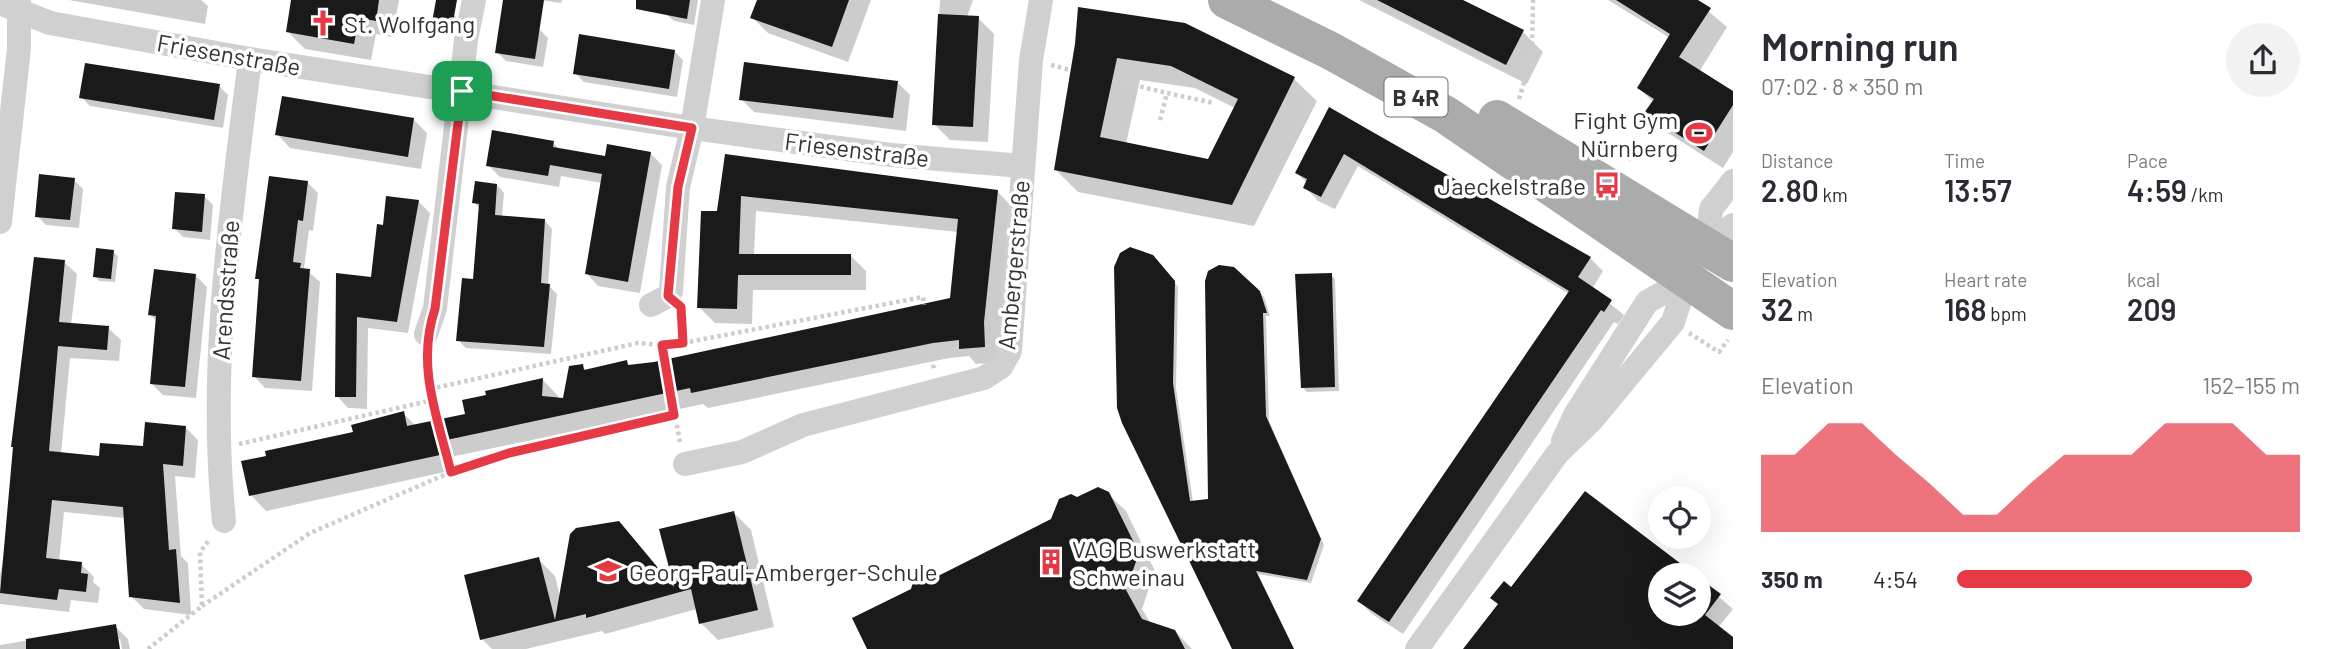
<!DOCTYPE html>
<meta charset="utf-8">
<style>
body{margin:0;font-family:Barlow,sans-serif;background:#f2f2f3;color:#2b2b33;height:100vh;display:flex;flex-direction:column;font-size:26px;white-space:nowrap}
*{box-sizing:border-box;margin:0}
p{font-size:23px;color:#7c7c81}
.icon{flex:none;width:38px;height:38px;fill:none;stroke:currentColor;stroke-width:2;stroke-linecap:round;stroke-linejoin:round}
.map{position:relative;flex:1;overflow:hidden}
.drawer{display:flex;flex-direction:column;background:#fff;width:595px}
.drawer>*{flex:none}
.tools{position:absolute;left:1648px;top:486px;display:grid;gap:14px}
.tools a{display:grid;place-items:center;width:63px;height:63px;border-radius:50%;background:#fff;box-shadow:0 7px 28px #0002;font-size:35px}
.pin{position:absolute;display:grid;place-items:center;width:60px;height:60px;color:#fff;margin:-30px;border-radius:14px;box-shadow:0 4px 10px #0006}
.round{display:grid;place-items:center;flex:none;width:74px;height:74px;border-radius:37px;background:#f2f2f3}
.head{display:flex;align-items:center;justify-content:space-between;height:119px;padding:0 28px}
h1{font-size:38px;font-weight:600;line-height:52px}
.figures{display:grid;grid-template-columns:repeat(3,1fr);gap:10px;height:119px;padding:7px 28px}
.figures div{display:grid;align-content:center}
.figures b{font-size:30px;font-weight:600}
.figures small{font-size:19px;font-weight:400}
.figures p{font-size:19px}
.chart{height:196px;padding:14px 28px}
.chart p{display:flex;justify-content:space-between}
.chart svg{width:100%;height:126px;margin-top:7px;fill:#e63946;opacity:.7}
ul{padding:0 28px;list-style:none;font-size:23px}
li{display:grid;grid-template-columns:112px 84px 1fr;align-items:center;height:52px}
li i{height:18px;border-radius:9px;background:#e63946}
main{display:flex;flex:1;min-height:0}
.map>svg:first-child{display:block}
</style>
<main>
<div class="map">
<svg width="1733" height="649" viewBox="0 0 1733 649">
<rect width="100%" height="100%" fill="#fff"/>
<g fill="#0003" fill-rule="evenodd">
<polygon points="69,0 201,0 208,6 205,24"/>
<polygon points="293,0 399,0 392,37 376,34 371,60 305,49 288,32"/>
<polygon points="540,0 562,0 561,3"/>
<polygon points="669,0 698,0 694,25 674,21 666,14"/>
<polygon points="759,0 871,0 848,62 768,33 752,17"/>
<polygon points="940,0 973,0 967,17 978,18 994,34 988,142 950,140 934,124"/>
<polygon points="1359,0 1459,0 1523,32 1543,52 1527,84"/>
<polygon points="1608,0 1695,0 1727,27 1699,72 1733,93 1733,152 1723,168 1665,131 1647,113 1653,102 1639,88 1670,38"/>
<polygon points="454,15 458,19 455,36 433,27"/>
<polygon points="539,29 548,38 543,67 506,61 497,52"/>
<path d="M1076,44L1294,79L1317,101L1254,226L1078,192L1055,169ZM1140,80L1195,88L1235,108L1209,161L1126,144Z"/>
<polygon points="674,51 683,60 677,97 584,82 575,73"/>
<polygon points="897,82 910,95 906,131 754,112 741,99"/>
<polygon points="219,86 228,95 223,128 90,106 81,97"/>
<polygon points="1330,110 1590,258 1603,271 1592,289 1624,315 1618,324 1614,322 1403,634 1372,614 1359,601 1569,294 1358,166 1335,209 1318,201 1305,187 1307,183 1297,173"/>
<polygon points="414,120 427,133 421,169 290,148 277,134"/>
<polygon points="553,143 560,150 606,158 650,153 662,165 640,293 598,286 587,274 602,183 561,176 559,187 500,177 488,165"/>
<polygon points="727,156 997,191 1012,207 1000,362 976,364 969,356 949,358 708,408 703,404 451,457 454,470 266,511 251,495 355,434 403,413 416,426 467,415 543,380 558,396 558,399 565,400 582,366 587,371 626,362 630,366 654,363 951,299 958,232 756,211 754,256 851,256 866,271 866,290 753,290 752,324 715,323 699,307"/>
<polygon points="74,180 83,189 79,228 46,225 37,216"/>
<polygon points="307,182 318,193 313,231 309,230 304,268 320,282 312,391 265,388 254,376 261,282 257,278"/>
<polygon points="497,185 504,193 502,217 545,221 552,229 548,285 557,294 551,354 466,348 458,340 475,280 480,209 474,202"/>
<polygon points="204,196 213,205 210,240 183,237 174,228"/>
<polygon points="418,201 430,213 408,333 368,328 367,409 348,408 337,396 338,275 373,279 384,227"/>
<polygon points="1131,249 1143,251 1162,266 1178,287 1176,388 1193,502 1210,501 1233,269 1264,297 1270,316 1266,316 1269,421 1324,545 1311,583 1258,574 1294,649 1234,649 1123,422"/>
<polygon points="113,252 118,256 115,282 99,281 95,276"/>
<polygon points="64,262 77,274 71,325 108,328 121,340 119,361 70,358 61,454 100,458 144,448 186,428 198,440 195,478 175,476 181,556 188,563 191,615 144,609 131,596 125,518 64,512 59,562 81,564 94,577 93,582 100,588 98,603 71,600 69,612 0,604 0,575"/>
<polygon points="195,275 207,287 196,398 163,395 152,384 158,322 150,315"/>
<polygon points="1331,275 1335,279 1339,391 1307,392 1303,388"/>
<polygon points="1108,494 1126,511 1155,571 1142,609 1151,624 1175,631 1192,649 869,649 940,577 1053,521 1077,499"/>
<polygon points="734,513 751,530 774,627 718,640 701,623 697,609 605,634 602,631 526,649 492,649 482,639 538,559 555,576 560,597 618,523 676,589"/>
<polygon points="1661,576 1661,614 1699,614 1699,580 1733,609 1718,628 1733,649 1465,649 1512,589"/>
<polygon points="115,626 128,639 130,649 122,649 120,639 116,639 118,649 0,649 0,645"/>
</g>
<g fill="#1a1a1a" fill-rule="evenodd">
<polygon points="291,0 379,0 376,21 359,18 354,44 286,32"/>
<polygon points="436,0 457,0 451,33 431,28"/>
<polygon points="503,0 544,0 535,59 495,53"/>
<polygon points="636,0 690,0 687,19 636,9"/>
<polygon points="757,0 849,0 832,47 750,18"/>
<polygon points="1377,0 1463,0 1524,30 1506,65"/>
<polygon points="1616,0 1698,0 1711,8 1679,57 1733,91 1733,105 1704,151 1644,113 1654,99 1637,88 1670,34"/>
<path d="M1078,7L1185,23L1295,77L1232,205L1054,170L1075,44ZM1117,58L1171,66L1238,99L1208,159L1100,137Z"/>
<polygon points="938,14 979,16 973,127 932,125"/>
<polygon points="579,34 675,50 669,89 573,74"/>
<polygon points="744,62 898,81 893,118 739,100"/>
<polygon points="85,63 220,84 214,120 79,98"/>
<polygon points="282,96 414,118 408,157 275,135"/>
<polygon points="1329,107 1591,257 1578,277 1612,300 1604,312 1601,310 1389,622 1357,601 1569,291 1344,154 1321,197 1303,188 1307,179 1295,173"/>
<polygon points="492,130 554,141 553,147 605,156 607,144 651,152 628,282 585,274 602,174 550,165 548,176 486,166"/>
<polygon points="725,154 998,190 984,322 985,347 959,349 959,340 933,343 691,393 690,388 437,442 440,455 249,496 241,461 266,456 265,451 353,432 351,425 404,411 407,426 465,414 462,400 486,395 485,391 543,378 542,396 563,398 569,366 583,364 584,370 627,360 628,365 654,362 950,298 958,219 741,196 739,254 851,254 851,275 738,275 737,309 697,308 701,211 717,211"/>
<polygon points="39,174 75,178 70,220 35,217"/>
<polygon points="269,176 308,181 303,221 298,220 293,262 301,263 300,268 310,269 301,381 252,377 259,279 255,279"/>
<polygon points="475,181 497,184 495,215 545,219 541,283 550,284 544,347 456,341 462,278 473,279 479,204 472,203"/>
<polygon points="175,192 205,194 202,232 172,229"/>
<polygon points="386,196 419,200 397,322 357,317 356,397 335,397 336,273 371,277 377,224 383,225"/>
<polygon points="1130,247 1153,255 1175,281 1173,383 1190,501 1208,499 1205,281 1208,271 1219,265 1234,267 1260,291 1267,313 1263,313 1266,416 1321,539 1307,580 1256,571 1294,649 1232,649 1122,423 1117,408 1114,267 1120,253"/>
<polygon points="96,248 114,250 111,279 93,277"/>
<polygon points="34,257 65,260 59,322 109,326 107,350 58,346 49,451 99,456 100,443 143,446 145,422 186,426 183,466 163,464 169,550 176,549 180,603 129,597 123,507 52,500 46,558 82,562 81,573 88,574 86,592 59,589 57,600 0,593 13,447 11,447"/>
<polygon points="154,269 196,274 185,387 150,384 156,316 148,315"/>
<polygon points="1332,273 1335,387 1301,388 1295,274"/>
<polygon points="1098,487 1109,492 1139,553 1126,590 1142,619 1175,630 1185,649 867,649 852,618 911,589 914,578 928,570 940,575 1051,519 1059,499 1071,494 1077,497"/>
<polygon points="1585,491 1697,576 1661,576 1661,614 1699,614 1699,578 1721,594 1705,615 1733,637 1733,649 1463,649 1498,604 1490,598 1504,581 1511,587"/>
<polygon points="734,511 758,610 699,624 691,589 586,618 586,614 480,640 464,575 539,557 555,620 570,534 576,528 619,521 674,587 659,529"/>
<polygon points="116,624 120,649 26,649 26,639"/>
</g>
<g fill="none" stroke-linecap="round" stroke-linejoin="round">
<g stroke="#cdcdcd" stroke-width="4.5" stroke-dasharray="3.5 3.5" stroke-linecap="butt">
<polyline points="1051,65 1070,70"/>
<polyline points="1113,80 1167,93"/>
<polyline points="1519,99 1532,55 1533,0"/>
<polyline points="1160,120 1167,93 1214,103"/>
<polyline points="1628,160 1632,155"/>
<polyline points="1689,333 1719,352 1728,340"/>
<polyline points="683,343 923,297 924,305"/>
<polyline points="930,344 934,371"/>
<polyline points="426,357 430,389 451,472"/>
<polyline points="430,389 638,343 662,345"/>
<polyline points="680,442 662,345 683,343 681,311"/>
<polyline points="239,444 433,400"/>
<polyline points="202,606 310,533 451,472 509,453 674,415"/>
<polyline points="148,649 202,606 200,552 210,539"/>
</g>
<g stroke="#d0d0d0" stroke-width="24">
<polyline points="0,3 50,23 250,59 692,128 891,155 1022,166"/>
<polyline points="0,222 19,48 19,0"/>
<polyline points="1707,247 1711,209 1733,181"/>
<polyline points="651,305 668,296 671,291 678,187 692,128 713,0"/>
<polyline points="426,334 435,308 466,40 474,0"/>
<polyline points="1563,441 1575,415 1647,302 1687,279"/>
<polyline points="685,464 742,452 803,425 984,378 1001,367 1010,351 1031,60 1041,0"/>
<path d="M224,521C208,365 231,214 250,59"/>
<polyline points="1417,649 1557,454 1591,421 1673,322 1687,279 1707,247 1733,225"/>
</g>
<g stroke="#ababab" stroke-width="38">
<polyline points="1227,0 1331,51 1446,115 1733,311"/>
<polyline points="1497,119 1733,263"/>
</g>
</g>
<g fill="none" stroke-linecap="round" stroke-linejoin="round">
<g stroke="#fff" stroke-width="14">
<path id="route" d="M462,91L692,128L678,187L668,296L681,307L683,343L662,345L674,415L509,453L451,472C437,416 416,365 435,309Z"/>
</g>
<use href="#route" stroke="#e63946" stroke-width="9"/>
</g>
<defs>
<g id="church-bare" transform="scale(2.1)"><path d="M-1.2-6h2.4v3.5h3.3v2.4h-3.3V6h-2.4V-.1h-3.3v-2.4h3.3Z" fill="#e63946" stroke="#fff" stroke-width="2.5" paint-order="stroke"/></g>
<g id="stadium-bare" transform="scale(2.1)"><path d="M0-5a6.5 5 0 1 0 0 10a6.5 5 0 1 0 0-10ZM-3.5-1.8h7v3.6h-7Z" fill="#e63946" stroke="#fff" stroke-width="2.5" paint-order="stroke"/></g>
<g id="bus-bare" transform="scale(2.1)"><path d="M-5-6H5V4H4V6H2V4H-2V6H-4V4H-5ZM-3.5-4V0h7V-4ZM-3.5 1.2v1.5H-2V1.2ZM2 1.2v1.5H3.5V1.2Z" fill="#e63946" stroke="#fff" stroke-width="2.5" paint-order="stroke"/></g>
<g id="building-bare" transform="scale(2.1)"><path d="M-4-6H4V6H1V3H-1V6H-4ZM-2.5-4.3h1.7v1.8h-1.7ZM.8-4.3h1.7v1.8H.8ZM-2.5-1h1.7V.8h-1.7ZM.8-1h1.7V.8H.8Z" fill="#e63946" stroke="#fff" stroke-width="2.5" paint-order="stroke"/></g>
<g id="school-bare" transform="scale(2.1)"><path d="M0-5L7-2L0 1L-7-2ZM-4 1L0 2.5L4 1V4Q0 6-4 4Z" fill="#e63946" stroke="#fff" stroke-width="2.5" paint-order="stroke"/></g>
</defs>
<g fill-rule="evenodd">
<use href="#church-bare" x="323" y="23"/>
<use href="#stadium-bare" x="1699" y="133"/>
<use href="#bus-bare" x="1607" y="185"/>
<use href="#building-bare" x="1051" y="562"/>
<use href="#school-bare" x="608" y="571"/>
</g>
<g text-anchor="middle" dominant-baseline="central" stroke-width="7" stroke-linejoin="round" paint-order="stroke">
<rect fill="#fff" stroke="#707070" stroke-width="2" x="1384.5" y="77.5" width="63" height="39" rx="5"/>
<g font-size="23" font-weight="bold" fill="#333">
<text x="1416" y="97">B 4R</text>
</g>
<g font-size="24" fill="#333" stroke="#fff" text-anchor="start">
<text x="344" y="23">St. Wolfgang</text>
<text x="1678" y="119" text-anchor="end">Fight Gym<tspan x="1678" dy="28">Nürnberg</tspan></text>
<text x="1586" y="185" text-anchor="end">Jaeckelstraße</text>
<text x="1072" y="548">VAG Buswerkstatt<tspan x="1072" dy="28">Schweinau</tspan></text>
<text x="629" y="571">Georg-Paul-Amberger-Schule</text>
</g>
<g font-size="24" fill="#333" stroke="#fff">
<text transform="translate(229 54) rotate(10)">Friesenstraße</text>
<text transform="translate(857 149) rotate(7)">Friesenstraße</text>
<text transform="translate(1013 265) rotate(-85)">Ambergerstraße</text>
<text transform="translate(225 290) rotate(-86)">Arendsstraße</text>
</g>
</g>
</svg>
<div class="tools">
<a><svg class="icon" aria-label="locate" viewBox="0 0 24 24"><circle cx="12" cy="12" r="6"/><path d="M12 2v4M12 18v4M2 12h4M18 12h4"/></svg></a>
<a><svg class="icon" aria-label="layers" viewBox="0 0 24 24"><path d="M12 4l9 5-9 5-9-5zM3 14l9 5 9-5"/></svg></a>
</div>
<div class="pin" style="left:462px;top:91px;background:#1e9e55"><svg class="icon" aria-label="arrive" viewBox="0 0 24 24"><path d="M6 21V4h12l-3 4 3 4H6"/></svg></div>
</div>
<section class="drawer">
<div class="head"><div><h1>Morning run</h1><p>07:02 · 8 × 350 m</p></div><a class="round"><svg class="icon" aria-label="share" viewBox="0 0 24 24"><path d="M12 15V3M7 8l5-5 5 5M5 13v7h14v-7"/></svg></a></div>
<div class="figures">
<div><p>Distance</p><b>2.80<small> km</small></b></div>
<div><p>Time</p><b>13:57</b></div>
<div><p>Pace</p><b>4:59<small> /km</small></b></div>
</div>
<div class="figures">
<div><p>Elevation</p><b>32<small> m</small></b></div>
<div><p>Heart rate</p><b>168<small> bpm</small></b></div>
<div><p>kcal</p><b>209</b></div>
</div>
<div class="chart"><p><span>Elevation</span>152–155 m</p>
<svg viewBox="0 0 160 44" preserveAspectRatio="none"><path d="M0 44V17L10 17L20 6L30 6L40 17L50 27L60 38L70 38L80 27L90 17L100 17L110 17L120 6L130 6L140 6L150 17L160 17V44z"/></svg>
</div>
<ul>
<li><b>350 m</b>4:54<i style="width:86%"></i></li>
</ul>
</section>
</main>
